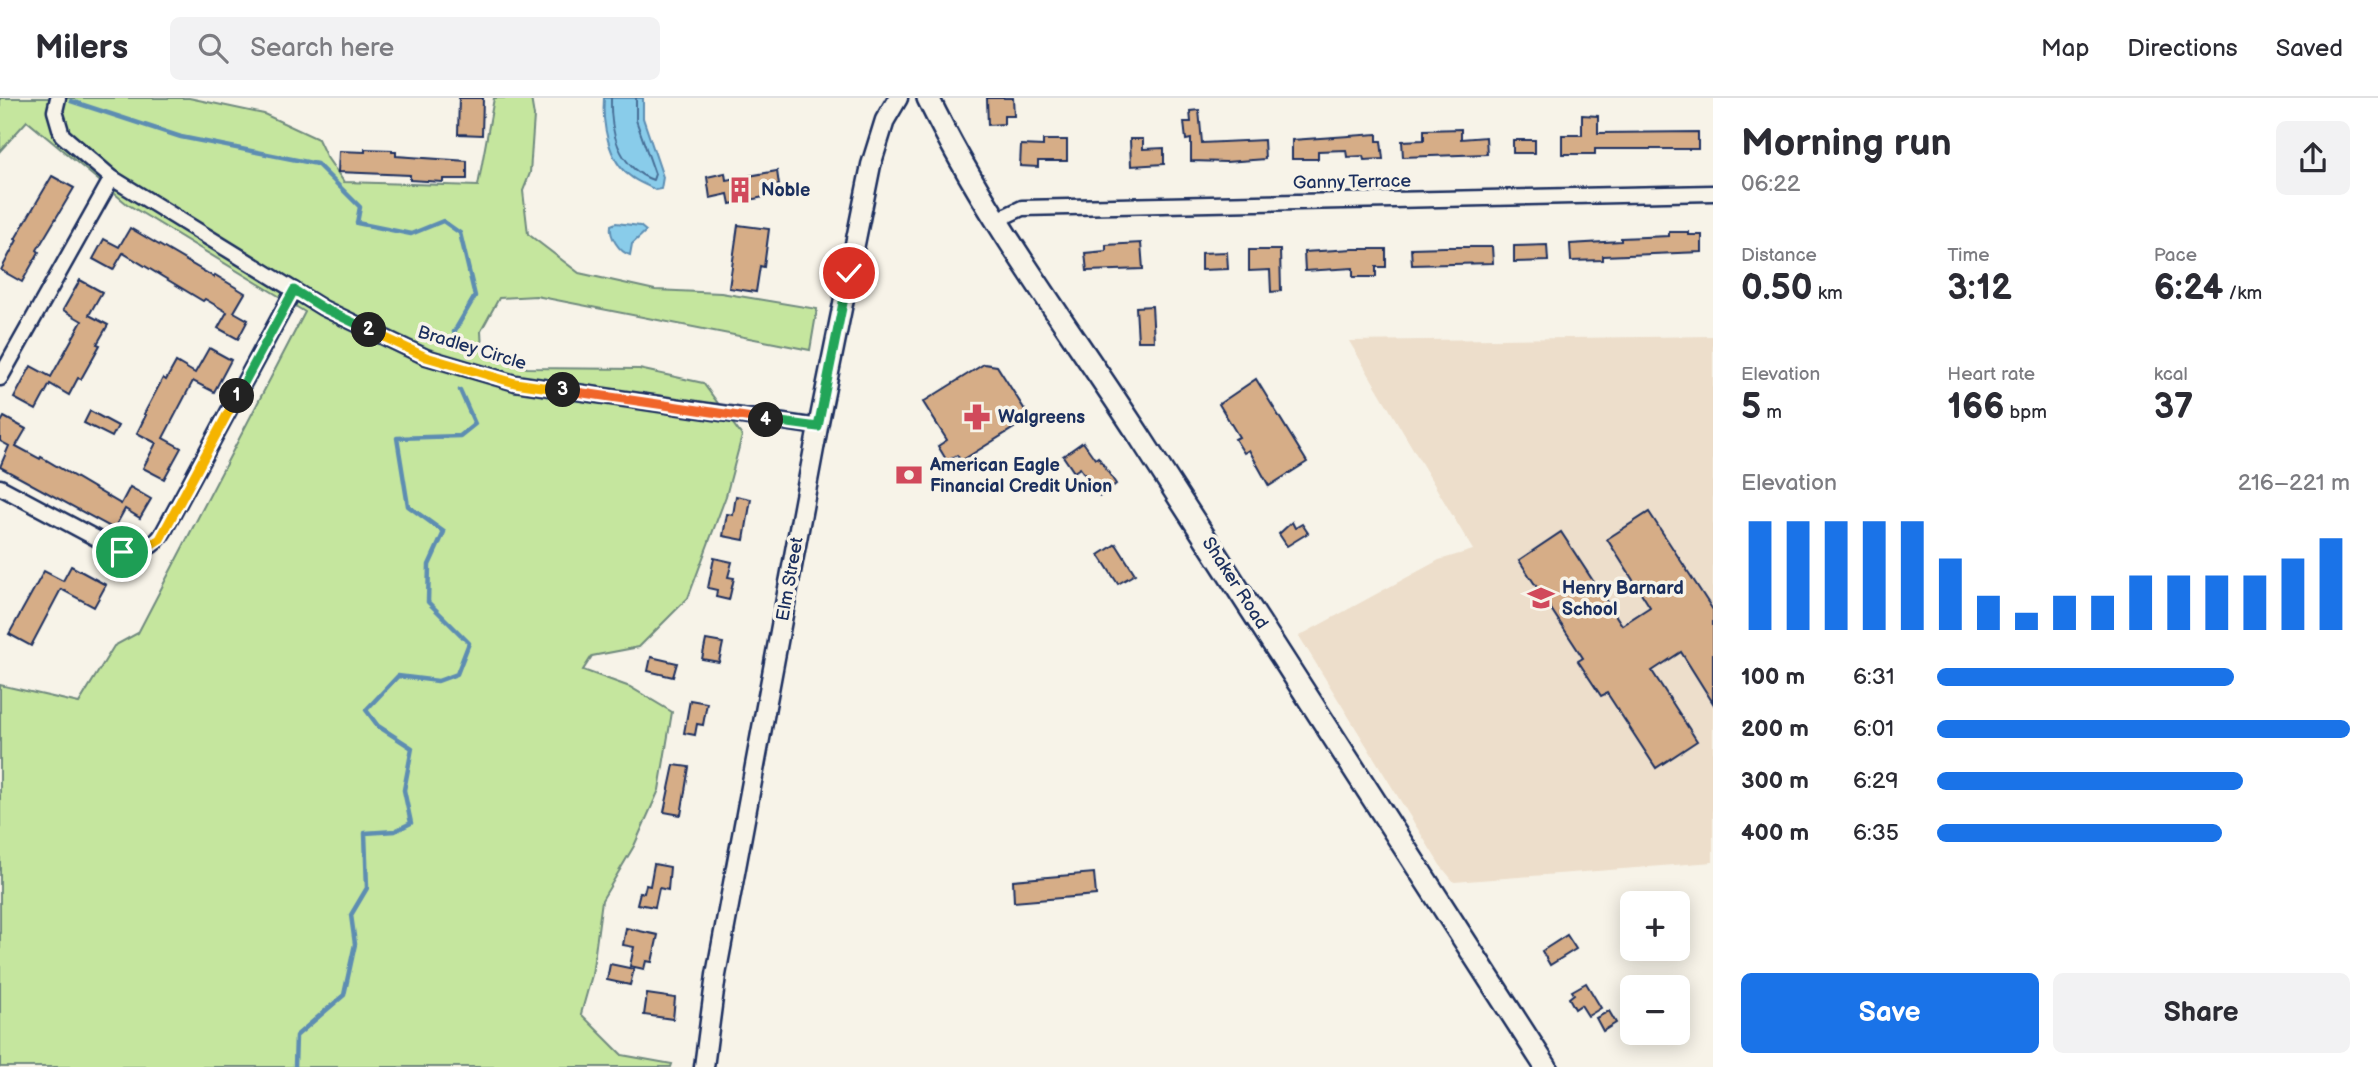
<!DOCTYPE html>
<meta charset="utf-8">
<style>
body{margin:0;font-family:"Balsamiq Sans",sans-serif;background:#f2f2f3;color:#2b2b33;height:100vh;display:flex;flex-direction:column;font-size:26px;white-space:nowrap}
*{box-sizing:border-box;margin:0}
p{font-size:23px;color:#7c7c81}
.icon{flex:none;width:38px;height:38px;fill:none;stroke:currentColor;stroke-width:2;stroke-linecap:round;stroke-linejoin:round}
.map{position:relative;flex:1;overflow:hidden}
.side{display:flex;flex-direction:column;background:#fff;width:665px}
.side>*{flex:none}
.fabs{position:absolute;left:1620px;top:793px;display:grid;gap:14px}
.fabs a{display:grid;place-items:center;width:70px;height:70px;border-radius:10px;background:#fff;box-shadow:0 4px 18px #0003;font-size:35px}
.pin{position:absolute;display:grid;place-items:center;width:60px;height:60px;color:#fff;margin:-30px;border:4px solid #fff;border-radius:50%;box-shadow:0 2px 7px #0007}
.km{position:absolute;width:35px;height:35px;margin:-18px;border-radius:50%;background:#222;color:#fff;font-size:19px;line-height:35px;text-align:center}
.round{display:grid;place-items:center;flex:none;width:74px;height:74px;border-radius:10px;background:#f2f2f3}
.overview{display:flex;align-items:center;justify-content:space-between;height:119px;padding:0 28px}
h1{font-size:38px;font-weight:800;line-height:52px}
.stats{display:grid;grid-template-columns:repeat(3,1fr);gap:10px;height:119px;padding:7px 28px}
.stats div{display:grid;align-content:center}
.stats b{font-size:35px;font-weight:800}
.stats small{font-size:19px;font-weight:400}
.stats p{font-size:19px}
.chart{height:196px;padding:14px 28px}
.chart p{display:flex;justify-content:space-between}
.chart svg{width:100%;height:126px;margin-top:7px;stroke:#1a73e8;stroke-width:6}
.action{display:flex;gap:14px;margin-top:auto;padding:14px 28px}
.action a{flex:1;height:80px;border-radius:10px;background:#1a73e8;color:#fff;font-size:28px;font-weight:800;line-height:80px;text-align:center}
.action a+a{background:#f2f2f3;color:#2b2b33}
ul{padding:0 28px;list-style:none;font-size:23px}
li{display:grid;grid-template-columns:112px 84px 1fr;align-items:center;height:52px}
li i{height:18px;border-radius:9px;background:#1a73e8}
header{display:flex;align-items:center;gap:42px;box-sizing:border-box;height:98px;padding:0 35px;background:#fff;border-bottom:2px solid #e1e1e2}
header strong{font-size:33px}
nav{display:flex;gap:38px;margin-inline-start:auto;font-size:24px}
.search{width:490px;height:63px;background:#f2f2f3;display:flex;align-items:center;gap:18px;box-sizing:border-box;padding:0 24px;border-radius:10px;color:#7c7c81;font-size:26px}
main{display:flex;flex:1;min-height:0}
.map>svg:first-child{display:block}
</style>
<header>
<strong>Milers</strong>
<div class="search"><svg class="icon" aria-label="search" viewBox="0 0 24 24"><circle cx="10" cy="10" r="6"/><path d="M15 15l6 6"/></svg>Search here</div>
<nav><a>Map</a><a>Directions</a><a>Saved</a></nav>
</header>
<main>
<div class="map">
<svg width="1713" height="969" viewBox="0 0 1713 969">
<rect width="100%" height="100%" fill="#f7f3e8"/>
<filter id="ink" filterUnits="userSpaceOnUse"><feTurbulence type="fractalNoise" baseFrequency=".0143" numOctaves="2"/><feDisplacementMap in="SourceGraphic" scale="14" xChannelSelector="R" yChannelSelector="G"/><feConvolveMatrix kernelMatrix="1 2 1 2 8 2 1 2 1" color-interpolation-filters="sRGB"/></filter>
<g filter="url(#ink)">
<polygon fill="#eddecb" points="1713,238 1713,764 1454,784 1440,767 1299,538 1439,462 1473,452 1349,243"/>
<polygon fill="#c5e69e" stroke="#708a7e" stroke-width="2" points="0,0 189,0 264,16 318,41 326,58 344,84 478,88 494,0 531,0 534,18 530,75 523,93 528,136 579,175 655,192 721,195 817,211 810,252 536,198 499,200 481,233 482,253 527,270 639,271 703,285 742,338 726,398 688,500 639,549 592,558 583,572 630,589 672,614 659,692 634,748 602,802 592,877 581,916 622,957 672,966 671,969 0,969 0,587 79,605 114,548 138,535 305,214 127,106 27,23 0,53"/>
<g fill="#89ccea" stroke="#5d8db2" stroke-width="2">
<path d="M604,0H643V20L663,79L661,91L655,92C647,87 637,84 630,78C608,63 602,24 604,0Z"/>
<path d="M616,125L640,128L646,133L632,146L630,157C619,154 609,138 611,127Z"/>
</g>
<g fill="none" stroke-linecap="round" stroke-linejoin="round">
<path stroke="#476e96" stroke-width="2" d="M611,0C610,33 618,69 653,82L655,76L636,22V0"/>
<g stroke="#5d8db2" stroke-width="4.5">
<polyline points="71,3 181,39 317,66 360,109 357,125 411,136 443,123 460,135 475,198 454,234"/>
<polyline points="295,969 296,938 344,897 355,846 351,817 367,790 365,735 395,733 411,725 404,692 412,650 378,628 366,612 398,578 438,583 457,576 469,545 428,504 429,467 444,434 408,408 397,340 460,338 475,326 460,292"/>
</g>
</g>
<g fill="#d6ad87" stroke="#1b2f5e" stroke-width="2">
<polygon points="459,0 483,0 482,37 458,36"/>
<polygon points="987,0 1013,0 1014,18 1004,18 1004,26 988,27"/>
<polygon points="1199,12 1202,45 1264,42 1265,61 1226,64 1191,63 1191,41 1186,42 1184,24 1191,24 1190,13"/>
<polygon points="1582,17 1598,18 1598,35 1698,34 1698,51 1595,51 1595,56 1562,56 1562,37 1582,37"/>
<polygon points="1461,31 1461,41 1486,39 1487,56 1403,59 1402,43 1424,42 1424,32"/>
<polygon points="1377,36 1377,43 1381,43 1383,61 1364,62 1363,58 1347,59 1346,52 1318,53 1318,61 1292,61 1292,42"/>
<polygon points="1130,41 1143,41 1143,51 1164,50 1164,66 1131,68"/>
<polygon points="1043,42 1067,42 1067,63 1038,63 1038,69 1020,68 1021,47 1043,48"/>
<rect x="1513" y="42" width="22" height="13"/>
<polygon points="365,51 392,52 392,54 396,54 396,58 467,63 467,81 443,81 443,84 410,82 410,77 338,74 339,53 365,54"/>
<polygon points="777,73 779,87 771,88 773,97 730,106 728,96 710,100 707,79 725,75 726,82"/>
<polygon points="52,78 74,90 37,152 39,154 22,184 1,172 17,142 15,141"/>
<polygon points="738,127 769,131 764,169 760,168 756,194 729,190"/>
<polygon points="130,130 214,179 215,177 245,195 234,214 248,222 238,241 218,230 227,214 205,201 203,203 123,155 113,172 93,161 104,141 119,149"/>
<polygon points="1669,134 1688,134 1688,137 1702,137 1702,154 1603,158 1603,162 1571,163 1570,146 1621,143 1621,140 1669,138"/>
<polygon points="1141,145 1143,171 1087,173 1085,155 1106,153 1106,147"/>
<polygon points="1547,147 1548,163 1514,164 1514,148"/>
<polygon points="1445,149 1492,149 1493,165 1412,167 1411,150"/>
<polygon points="1353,151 1386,151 1386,169 1376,169 1376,179 1353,179 1353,170 1305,173 1304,154"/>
<polygon points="1249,152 1280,152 1281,193 1271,194 1270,172 1249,173"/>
<polygon points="1227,154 1228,171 1201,172 1201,155"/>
<polygon points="80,182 102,194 89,217 108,227 97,246 100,247 81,281 78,280 69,297 50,286 36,312 14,300 31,268 51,279 82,223 63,212"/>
<polygon points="1152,208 1154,243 1138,243 1136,209"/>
<polygon points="209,250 231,262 214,294 193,283 163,340 181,350 164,381 143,370 156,345 137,335 146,317 144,316 163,280 166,282 176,264 195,275"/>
<polygon points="984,266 997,268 1030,320 961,363 957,357 947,363 938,348 947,342 923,304"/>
<polygon points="1256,281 1307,364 1269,388 1249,352 1244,355 1235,341 1239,339 1219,306"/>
<polygon points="90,313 118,328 112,339 84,325"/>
<polygon points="4,319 26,331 16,348 40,361 41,359 121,406 130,389 151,401 140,420 125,411 114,431 0,369 9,348 0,343 0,326"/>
<polygon points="1083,344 1095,361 1098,359 1116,386 1100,398 1080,370 1074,374 1063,358"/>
<polygon points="736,398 751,401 744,442 723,438 727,416 733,417"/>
<polygon points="1649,414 1713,512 1713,605 1681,554 1652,573 1697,643 1656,670 1607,595 1601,598 1578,563 1583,560 1519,462 1561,434 1622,527 1650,509 1607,441"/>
<polygon points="1292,424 1295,430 1302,426 1308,435 1287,448 1279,436"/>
<polygon points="1116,446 1135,476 1118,486 1099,457"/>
<polygon points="714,460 732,464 728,479 734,480 729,502 716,499 717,492 708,490"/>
<polygon points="71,468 106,487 94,509 61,491 31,548 9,536 44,473 63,483"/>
<polygon points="706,542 723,545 719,564 702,561"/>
<polygon points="651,559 677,565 673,579 648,573"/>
<polygon points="690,602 707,605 703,627 697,626 695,637 684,635"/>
<polygon points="674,667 689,669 681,717 664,714"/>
<polygon points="654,766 670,769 668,792 659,790 655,809 637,806 640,794 644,795 646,787 650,788"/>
<polygon points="1094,775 1096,797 1014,804 1013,782"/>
<polygon points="626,830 658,837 652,864 646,863 644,871 630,868 634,849 623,847"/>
<polygon points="1567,837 1576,851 1550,867 1542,853"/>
<polygon points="610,866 634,871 630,887 607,882"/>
<polygon points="1586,885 1601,910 1588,918 1581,907 1575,911 1569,900 1574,896 1572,893"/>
<polygon points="647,896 675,900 673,921 644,917"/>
<polygon points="1609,913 1616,925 1603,933 1596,920"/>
</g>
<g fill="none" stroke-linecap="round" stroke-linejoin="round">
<g stroke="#1b2f5e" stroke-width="19">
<g id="minor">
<polyline points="58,0 55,13 62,37 112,80 323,210 426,259 515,285 818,329"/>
<polyline points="995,123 1022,110 1713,95"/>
<polyline points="0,280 112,80"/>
<path d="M0,389L122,454C140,456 155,449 164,433L294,192"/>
</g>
</g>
<g stroke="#1b2f5e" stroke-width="23">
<polyline id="tertiary" points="704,969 716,877 818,329 871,67 885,22 898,0"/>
</g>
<g stroke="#1b2f5e" stroke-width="26">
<path id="secondary" d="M928,0C987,122 1069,229 1142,342C1278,551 1412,760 1546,969"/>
</g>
<use href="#minor" stroke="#f7f3e8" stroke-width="14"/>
<use href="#tertiary" stroke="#f7f3e8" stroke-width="18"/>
<use href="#secondary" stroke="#f7f3e8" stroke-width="21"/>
</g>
</g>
<g fill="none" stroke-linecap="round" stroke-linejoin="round" filter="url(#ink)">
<g stroke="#fff" stroke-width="14">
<polyline id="split-1" points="122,454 136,456 160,441 237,298"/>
</g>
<g stroke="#fff" stroke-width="14">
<polyline id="split-2" points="237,298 294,192 323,210 369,232"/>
</g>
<g stroke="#fff" stroke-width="14">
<polyline id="split-3" points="369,232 426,259 515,285 563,292"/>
</g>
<g stroke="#fff" stroke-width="14">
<polyline id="split-4" points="563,292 766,322"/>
</g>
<g stroke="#fff" stroke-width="14">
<polyline id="split-5" points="766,322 818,329 849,175"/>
</g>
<use href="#split-1" stroke="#f5b400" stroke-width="9"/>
<use href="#split-2" stroke="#22a559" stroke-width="9"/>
<use href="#split-3" stroke="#f5b400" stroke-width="9"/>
<use href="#split-4" stroke="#f0652b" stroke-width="9"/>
<use href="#split-5" stroke="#22a559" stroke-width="9"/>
</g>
<defs>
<g id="building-bare" transform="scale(2.1)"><path d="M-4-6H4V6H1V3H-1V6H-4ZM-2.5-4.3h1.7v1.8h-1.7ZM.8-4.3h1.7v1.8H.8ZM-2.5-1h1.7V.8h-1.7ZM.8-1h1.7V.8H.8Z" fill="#d1495b" stroke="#f7f3e8" stroke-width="2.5" paint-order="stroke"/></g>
<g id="pharmacy-bare" transform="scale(2.1)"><path d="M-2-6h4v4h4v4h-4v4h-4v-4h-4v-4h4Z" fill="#d1495b" stroke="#f7f3e8" stroke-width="2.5" paint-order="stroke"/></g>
<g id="bank-bare" transform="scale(2.1)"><path d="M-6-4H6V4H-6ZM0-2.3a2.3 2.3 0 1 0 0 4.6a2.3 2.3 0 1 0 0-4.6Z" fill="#d1495b" stroke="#f7f3e8" stroke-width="2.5" paint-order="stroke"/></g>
<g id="school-bare" transform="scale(2.1)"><path d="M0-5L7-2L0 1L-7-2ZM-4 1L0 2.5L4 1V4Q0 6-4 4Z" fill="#d1495b" stroke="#f7f3e8" stroke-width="2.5" paint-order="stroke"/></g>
</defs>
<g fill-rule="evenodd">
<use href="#building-bare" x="740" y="92"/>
<use href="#pharmacy-bare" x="977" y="319"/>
<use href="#bank-bare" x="909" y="377"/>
<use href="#school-bare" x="1541" y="500"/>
</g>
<g text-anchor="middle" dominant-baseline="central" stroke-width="7" stroke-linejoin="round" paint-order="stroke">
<g font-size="18" fill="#1b2f5e" stroke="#f7f3e8">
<text transform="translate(1352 84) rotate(-1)">Ganny Terrace</text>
<text transform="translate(472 250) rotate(17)">Bradley Circle</text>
<text transform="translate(790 481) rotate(-80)">Elm Street</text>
<text transform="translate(1235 485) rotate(57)">Shaker Road</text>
</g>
<g font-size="18" font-weight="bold" fill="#1b2f5e" stroke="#f7f3e8" text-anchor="start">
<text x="761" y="92">Noble</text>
<text x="998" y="319">Walgreens</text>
<text x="930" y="367">American Eagle<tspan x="930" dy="21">Financial Credit Union</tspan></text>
<text x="1562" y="490">Henry Barnard<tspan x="1562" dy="21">School</tspan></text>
</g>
</g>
</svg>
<div class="fabs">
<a>+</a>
<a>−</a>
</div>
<div class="pin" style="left:122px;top:454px;background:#1e9e55"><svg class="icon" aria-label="arrive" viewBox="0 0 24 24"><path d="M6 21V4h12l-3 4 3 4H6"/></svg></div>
<div class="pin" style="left:849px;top:175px;background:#d93025"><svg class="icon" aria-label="check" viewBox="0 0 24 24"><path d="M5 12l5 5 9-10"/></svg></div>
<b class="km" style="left:237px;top:298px">1</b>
<b class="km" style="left:369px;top:232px">2</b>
<b class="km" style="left:563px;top:292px">3</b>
<b class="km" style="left:766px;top:322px">4</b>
</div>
<section class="side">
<div class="overview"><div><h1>Morning run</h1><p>06:22</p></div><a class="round"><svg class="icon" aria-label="share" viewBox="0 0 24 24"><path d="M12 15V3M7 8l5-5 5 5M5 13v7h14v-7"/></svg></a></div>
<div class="stats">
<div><p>Distance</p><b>0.50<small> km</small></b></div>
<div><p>Time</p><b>3:12</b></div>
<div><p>Pace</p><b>6:24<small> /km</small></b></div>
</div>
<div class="stats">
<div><p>Elevation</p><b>5<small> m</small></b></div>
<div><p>Heart rate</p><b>166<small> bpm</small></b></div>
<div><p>kcal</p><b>37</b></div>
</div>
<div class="chart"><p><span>Elevation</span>216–221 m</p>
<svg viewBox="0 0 160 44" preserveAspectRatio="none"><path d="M5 44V6M15 44V6M25 44V6M35 44V6M45 44V6M55 44V19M65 44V32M75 44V38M85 44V32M95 44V32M105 44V25M115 44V25M125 44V25M135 44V25M145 44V19M155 44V12"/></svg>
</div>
<ul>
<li><b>100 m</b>6:31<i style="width:72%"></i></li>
<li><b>200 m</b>6:01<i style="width:100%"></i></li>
<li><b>300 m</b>6:29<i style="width:74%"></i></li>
<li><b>400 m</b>6:35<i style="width:69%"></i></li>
</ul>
<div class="action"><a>Save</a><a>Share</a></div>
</section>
</main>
